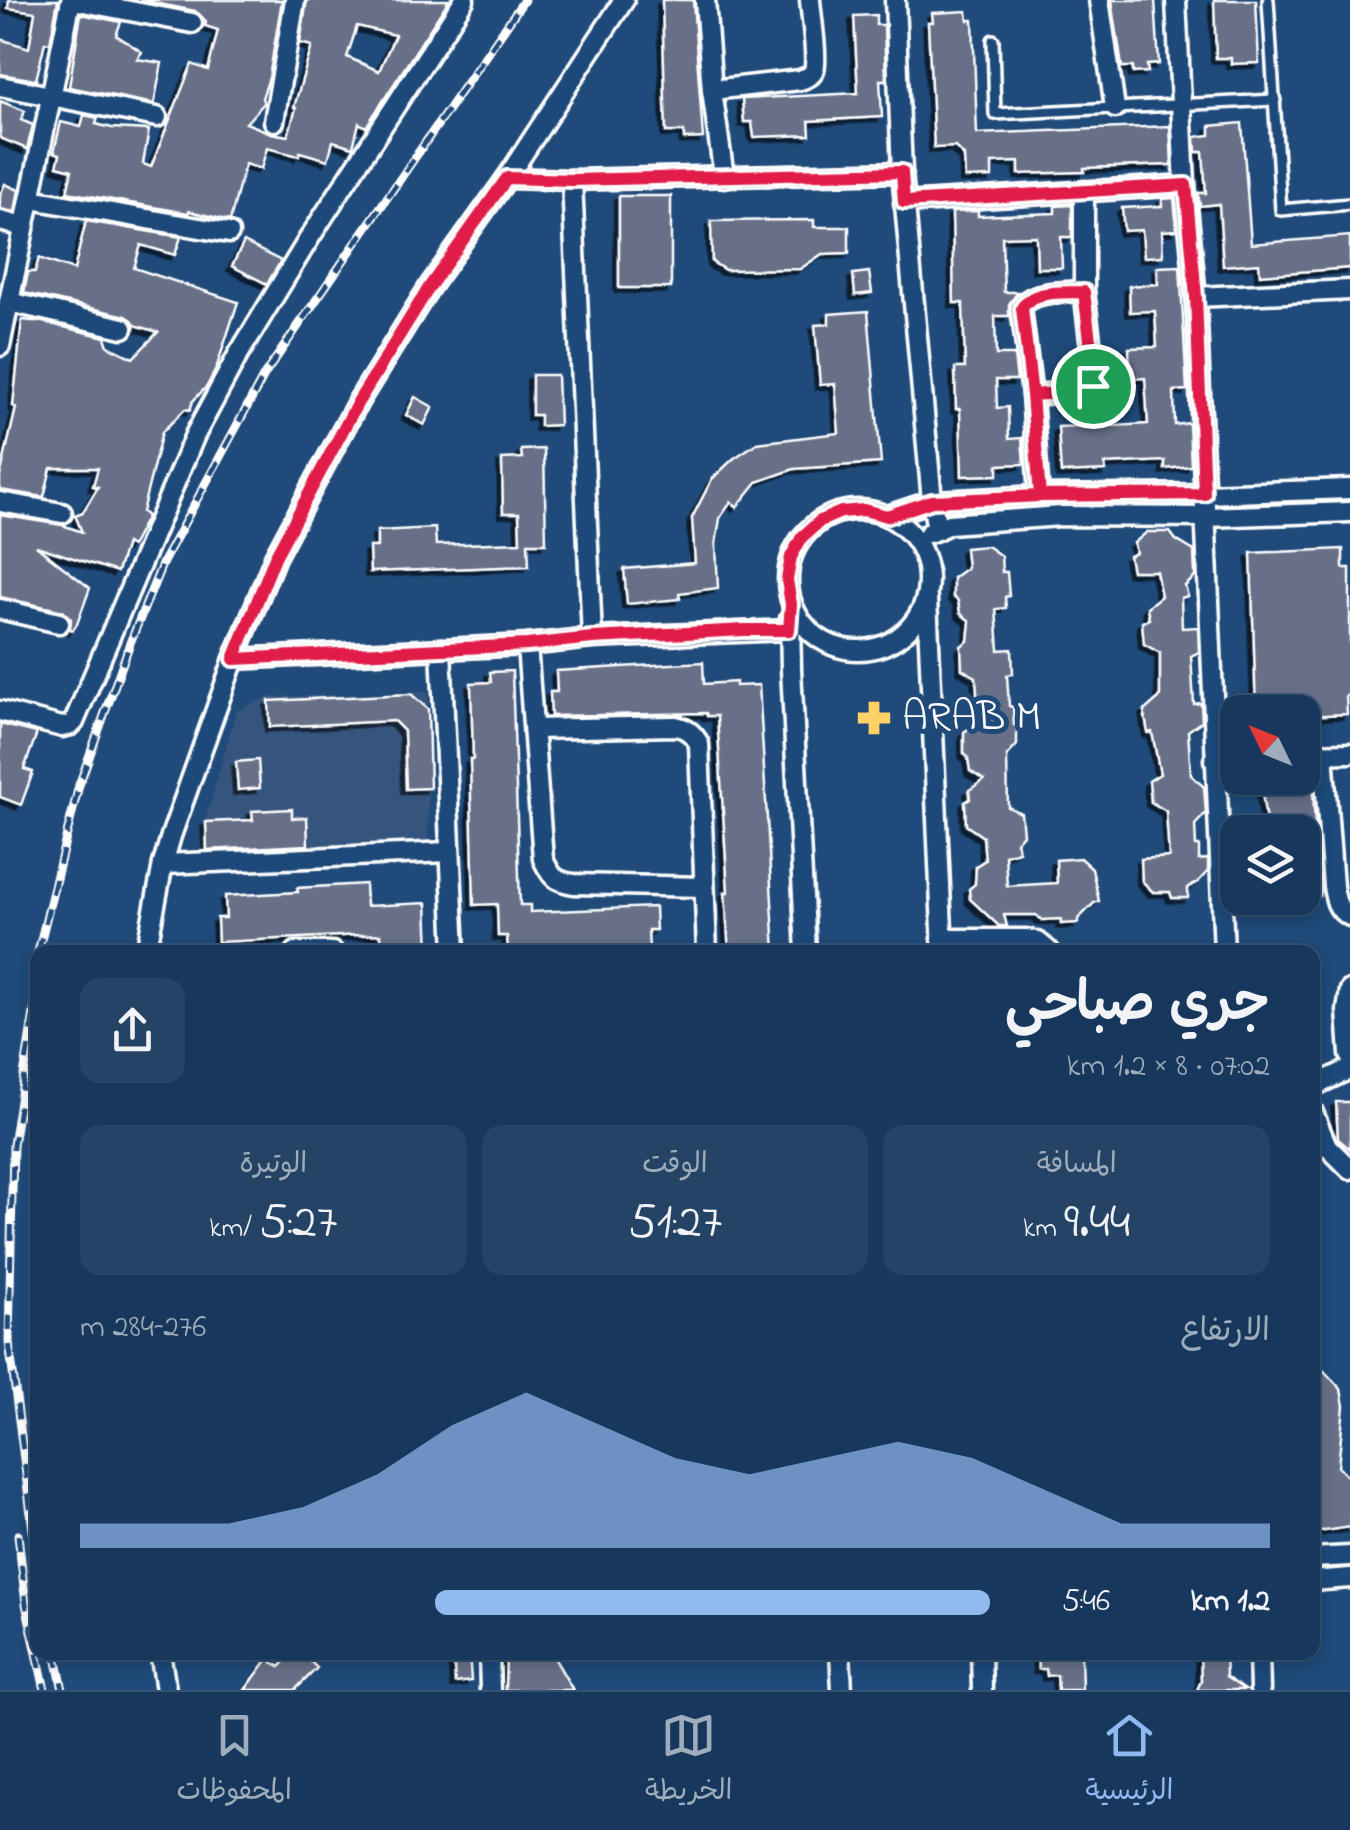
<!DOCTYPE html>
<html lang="ar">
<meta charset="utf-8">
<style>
body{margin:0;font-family:"Indie Flower","Playpen Sans Arabic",sans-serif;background:#244365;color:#f1f3f6;direction:rtl;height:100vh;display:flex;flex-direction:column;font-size:38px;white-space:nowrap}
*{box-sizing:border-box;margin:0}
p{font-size:32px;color:#9eacbb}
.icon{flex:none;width:55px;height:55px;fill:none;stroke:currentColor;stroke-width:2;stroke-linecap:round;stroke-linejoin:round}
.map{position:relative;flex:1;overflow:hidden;direction:ltr}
.sheet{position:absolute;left:30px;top:945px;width:1290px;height:715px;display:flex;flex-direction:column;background:#17385c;border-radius:20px;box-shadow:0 5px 15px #0003,0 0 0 2px #365272;direction:rtl}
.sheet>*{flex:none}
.needle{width:65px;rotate:313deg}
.tools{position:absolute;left:1220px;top:695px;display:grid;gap:20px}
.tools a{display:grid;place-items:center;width:100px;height:100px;border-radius:20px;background:#17385c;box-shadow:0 5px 15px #0003,0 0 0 2px #365272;font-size:50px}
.pin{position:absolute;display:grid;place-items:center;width:85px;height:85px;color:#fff;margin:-42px;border:5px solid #fff;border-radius:50%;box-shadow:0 2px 10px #0007}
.round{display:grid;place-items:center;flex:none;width:105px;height:105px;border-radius:20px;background:#244365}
.head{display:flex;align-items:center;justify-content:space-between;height:170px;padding:0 50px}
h1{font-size:55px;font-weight:600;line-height:75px}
.metrics{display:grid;grid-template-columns:repeat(3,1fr);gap:15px;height:170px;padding:10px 50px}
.metrics div{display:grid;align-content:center;border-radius:20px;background:#244365;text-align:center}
.metrics b{font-size:50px;font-weight:600}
.metrics small{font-size:28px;font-weight:400}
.metrics p{font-size:28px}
.chart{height:280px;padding:20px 50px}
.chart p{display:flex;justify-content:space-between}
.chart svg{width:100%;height:180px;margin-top:10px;fill:#90b9f0;opacity:.7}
ul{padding:0 50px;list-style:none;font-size:32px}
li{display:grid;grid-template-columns:160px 120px 1fr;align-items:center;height:75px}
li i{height:25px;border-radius:12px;background:#90b9f0}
.dock{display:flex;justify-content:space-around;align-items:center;height:140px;border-top:2px solid #365272;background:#17385c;font-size:28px;color:#9eacbb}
.dock a{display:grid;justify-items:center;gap:5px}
.dock .current{color:#90b9f0}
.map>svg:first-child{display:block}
</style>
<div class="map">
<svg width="1350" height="1690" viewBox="0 0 1350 1690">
<defs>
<filter id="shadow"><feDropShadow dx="-4.5" dy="4.5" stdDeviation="0" flood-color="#0009"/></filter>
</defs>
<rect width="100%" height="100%" fill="#1f4a7a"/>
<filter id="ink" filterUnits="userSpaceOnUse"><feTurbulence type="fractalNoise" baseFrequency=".01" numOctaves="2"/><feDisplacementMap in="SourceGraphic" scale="20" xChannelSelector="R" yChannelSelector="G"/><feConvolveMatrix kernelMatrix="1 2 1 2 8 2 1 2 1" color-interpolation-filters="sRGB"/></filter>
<g filter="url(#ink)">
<polygon fill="#35557e" points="428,692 428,847 200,854 200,839 236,711 268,697"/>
<g fill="#676f88" stroke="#fff" stroke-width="2.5" fill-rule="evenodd" filter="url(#shadow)">
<polygon points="9,0 58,0 50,43 45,42 36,80 0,74 0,39 29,48 35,12 8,8"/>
<path d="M139,0H282L269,78L262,98L264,103L246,123L271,133L288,136L296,108L294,107L312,46L300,43L307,0H449L366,127L359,123L353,147L333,141L328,160L300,152L299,156L267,148L261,169L245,164L230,221L189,211L188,213L67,192L72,170L57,166L60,154L54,152L61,122L81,127L84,115L98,118L96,124L112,128L149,130L143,164L151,167L192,64L208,70L218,30L205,26L206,22L203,18L195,11ZM357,26L395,35L379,71L347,57Z"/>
<polygon points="662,0 693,0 703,138 684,139 684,132 666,132"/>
<polygon points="1112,0 1155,0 1159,64 1147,65 1148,72 1133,73 1133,67 1122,67"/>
<polygon points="1214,0 1256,0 1259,63 1231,64 1231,58 1216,58"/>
<polygon points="967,11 968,20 973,20 977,134 1170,126 1172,165 1084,168 1084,172 1019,174 1019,162 992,163 992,177 965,178 964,156 955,147 934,148 928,22 933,22 932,13"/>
<polygon points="81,14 121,22 116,35 142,52 137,59 162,63 154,104 69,87"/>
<polygon points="876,15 876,25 884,25 886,80 880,80 882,117 809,121 810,135 754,137 752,122 744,122 742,99 858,93 854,16"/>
<polygon points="0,101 25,111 21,120 33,125 27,149 0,138"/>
<polygon points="1242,123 1251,244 1350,236 1350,268 1260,275 1259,263 1223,266 1219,204 1200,206 1198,193 1206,193 1203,152 1196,152 1195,137 1210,135 1210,126"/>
<polygon points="5,184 19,190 15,212 0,209 0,195"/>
<rect x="619" y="196" width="52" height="92"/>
<polygon points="1174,198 1177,230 1162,231 1163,256 1144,257 1142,230 1124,231 1122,208 1162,206 1162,199"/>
<polygon points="1072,205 1072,237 1061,237 1062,268 1037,268 1036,236 1002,237 1004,292 1018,292 1009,304 1009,316 995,316 996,355 1014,355 1017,380 996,380 997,408 1008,407 1009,439 1022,438 1024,464 998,465 998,475 962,476 960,409 956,409 955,368 965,368 963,303 954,303 952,212 978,211 978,216 1055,213 1055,206"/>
<polygon points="814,220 814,227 849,227 849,253 822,254 800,269 725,270 712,262 711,221"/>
<polygon points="86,221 181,237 175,255 141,245 134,268 238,302 216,369 207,386 193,401 190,410 185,409 162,432 142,512 147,516 131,547 126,544 117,572 36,546 90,588 77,624 73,630 70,629 71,619 63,611 0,597 0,515 62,525 82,532 75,515 83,512 98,487 93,486 98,468 51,468 44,497 0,490 0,477 16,408 13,406 22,320 43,322 105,337 108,346 133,358 158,332 135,325 132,320 126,316 24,293 28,272 35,272 39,258 74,270"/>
<polygon points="244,242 281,261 267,284 232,266"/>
<polygon points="1180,266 1187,390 1174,391 1175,425 1189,423 1191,466 1165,469 1165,461 1105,464 1106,471 1061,473 1058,427 1079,426 1077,406 1112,401 1114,426 1148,424 1145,378 1130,379 1129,348 1157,347 1155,311 1130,312 1129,286 1158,284 1157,267"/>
<polygon points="869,272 872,293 855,295 853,274"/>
<polygon points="868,311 881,463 794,469 757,482 737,507 731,502 720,518 716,544 718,588 679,593 680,599 627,604 624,569 695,563 692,518 712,479 733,459 757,443 839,433 835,384 820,385 815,325 829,324 829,314"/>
<polygon points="532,375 557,375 559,425 540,426 540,415 532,415"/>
<polygon points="415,397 433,407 424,425 406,415"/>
<polygon points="544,449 546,543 528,543 529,566 370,572 369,547 377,547 377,531 435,528 436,545 520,542 519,513 503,513 502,459 522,458 521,450"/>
<polygon points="1147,532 1170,532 1176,540 1194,551 1195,577 1185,586 1188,596 1181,598 1182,628 1198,627 1199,652 1191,656 1194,704 1201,703 1202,721 1188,731 1191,775 1204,787 1206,813 1195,825 1196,846 1199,846 1199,860 1208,859 1208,871 1198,882 1188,888 1188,898 1172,898 1170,892 1153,892 1142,881 1141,859 1169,857 1166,811 1151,802 1149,781 1160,774 1152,732 1148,733 1144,711 1160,697 1160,653 1144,644 1142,622 1149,619 1147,607 1161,596 1156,571 1132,571 1129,556 1136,553 1134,543"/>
<polygon points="987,546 1001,556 1002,572 1007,572 1009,596 1005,597 1006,608 996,609 999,650 1012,649 1013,674 1007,675 1009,706 1013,707 1014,725 1017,725 1017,745 1007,756 1008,807 1021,813 1023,834 1016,842 1019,851 1005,855 1007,886 1057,883 1056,860 1080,858 1092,869 1099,901 1094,903 1078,919 1078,923 1061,924 1061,919 1042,920 1036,915 1004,915 1007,926 999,926 970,899 969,889 975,884 976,866 985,860 983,837 966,825 965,802 970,799 969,790 984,780 970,771 968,758 964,753 964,732 979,722 976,677 962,669 961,646 968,641 970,621 960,613 958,601 953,597 953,578 967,568 965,548"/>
<polygon points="1343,549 1343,568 1350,568 1350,696 1346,696 1347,714 1302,716 1302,712 1256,712 1251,553"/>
<polygon points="703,662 704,684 736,682 736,686 759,685 775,952 729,952 725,892 728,892 717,716 707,716 706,713 551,716 550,692 557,692 556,671"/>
<polygon points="512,671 520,905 530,905 530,912 655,907 656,930 648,930 649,950 508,952 507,936 498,936 497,904 474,905 470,759 473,759 471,683 491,682 490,672"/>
<polygon points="411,694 428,709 430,788 406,789 404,731 394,721 270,727 269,701"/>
<polygon points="0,724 37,733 24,769 33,772 21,805 0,797"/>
<polygon points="258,760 260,788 238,790 236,762"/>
<polygon points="1302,766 1311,766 1320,896 1302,898 1302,832 1293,832 1292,819 1266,821 1260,778 1302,778"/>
<polygon points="292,809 292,818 307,817 308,845 207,850 206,822 253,820 252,811"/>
<polygon points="365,884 366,906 427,903 429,952 382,952 381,934 218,942 217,918 226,918 225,896 298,892 297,888"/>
<polygon points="1336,1102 1350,1102 1350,1149 1338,1139"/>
<polygon points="1312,1358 1341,1389 1344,1406 1338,1467 1350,1479 1350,1527 1325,1531 1312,1530"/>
<polygon points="294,1652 301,1652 317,1668 295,1690 245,1690 268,1659 280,1667"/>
<polygon points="453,1652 469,1652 471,1681 455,1683"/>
<polygon points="1037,1652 1081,1652 1082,1690 1058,1690 1057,1675 1047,1676 1046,1669 1038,1669"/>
<polygon points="1200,1652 1225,1652 1226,1677 1245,1690 1197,1690 1201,1681"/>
<polygon points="506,1654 552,1654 573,1690 505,1690"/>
</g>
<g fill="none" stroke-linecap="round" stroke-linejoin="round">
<g stroke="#fff" stroke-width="16">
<g id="lane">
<polyline points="1268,0 1281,210 1350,204"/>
<polyline points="993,40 995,114 1275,100"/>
</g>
</g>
<g stroke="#fff" stroke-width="25">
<g id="street">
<polyline points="73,0 192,23"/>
<polyline points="705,0 712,90 724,177"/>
<polyline points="895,0 902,172 932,501 937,530"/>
<polyline points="1099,0 1115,108"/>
<polyline points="1176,0 1185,185 1196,297 1224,952"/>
<polyline points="0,86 157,117"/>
<path d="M712,90L800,80C807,77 811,77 814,70C818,59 811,14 810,0"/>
<polyline points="274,121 295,0"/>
<polyline points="507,178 572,180 902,172"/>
<polyline points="572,180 592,638"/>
<polyline points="31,199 229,233"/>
<polyline points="904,203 1185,185"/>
<polyline points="0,221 24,227"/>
<polyline points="1196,297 1350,290"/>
<polyline points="9,302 123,328"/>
<polyline points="0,346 71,0"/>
<polyline points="1032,395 1085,391 1093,386 1095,380 1084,291 1084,191"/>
<path d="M1039,496L1032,395L1021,308C1032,289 1065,293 1084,291"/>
<polyline points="0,502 62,513"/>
<circle cx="858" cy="580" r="70"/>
<polyline points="887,516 932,501 956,500 1039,496 1204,494 1350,489"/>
<polyline points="929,533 949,524 1061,516 1206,517 1350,512"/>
<polyline points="927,598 943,952"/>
<polyline points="0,609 59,623"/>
<polyline points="790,619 791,669 806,952"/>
<path d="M527,645L543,859C551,876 554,881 574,884L704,887"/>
<polyline points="441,649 455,952"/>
<polyline points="234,659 527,645 592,638 789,630"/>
<polyline points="0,711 62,727 71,725 74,722 195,435 238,355 310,237 464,0"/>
<path d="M534,729L676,726C687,728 694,734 699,744L707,952"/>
<path d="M1323,753L1333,886C1335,899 1337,911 1350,916"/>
<polyline points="1302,754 1350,753"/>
<polyline points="1214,760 1238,758"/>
<polyline points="163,864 449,852"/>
<polyline points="942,939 1027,939 1038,942 1050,952"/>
<polyline points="146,952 163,864 171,836 234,659 275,557 358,402 430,286 507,178 624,0"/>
<polyline points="296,952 333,952"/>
<polyline points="1350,990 1347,1011 1350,1055"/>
<polyline points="1312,1087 1350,1069"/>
<polyline points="1312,1110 1327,1146 1350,1169"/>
<polyline points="1312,1558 1350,1556"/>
<polyline points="1312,1581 1350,1578"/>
<polyline points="160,1652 166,1690"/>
<polyline points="489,1652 490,1690"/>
<polyline points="840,1652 842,1690"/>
<polyline points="981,1652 982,1690"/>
<polyline points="1259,1652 1260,1690"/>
</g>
</g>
<use href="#lane" stroke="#1f4a7a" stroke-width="9"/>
<use href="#street" stroke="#1f4a7a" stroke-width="18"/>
<g stroke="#fff" stroke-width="9">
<g id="rail">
<polyline points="38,952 79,785 130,643 163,562 265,374 524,0"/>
<polyline points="38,987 13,1145 9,1342 38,1569"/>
<polyline points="18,1535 26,1604 45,1690"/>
<polyline points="55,1652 63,1690"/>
</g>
</g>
<use href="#rail" stroke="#1f4a7a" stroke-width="5" stroke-dasharray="15" stroke-linecap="butt"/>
</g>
</g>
<g fill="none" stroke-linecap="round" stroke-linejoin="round" filter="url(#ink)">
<g stroke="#fff" stroke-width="20">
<path id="route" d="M1093,386L1085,391L1032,395L1040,496L932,501L887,516L864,510L841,512L820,521L802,537L791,557L787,580L791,604L789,630H745L592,638L527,645L234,659L275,557L358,402L430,286L507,178L572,180L902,172L904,202L1186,185L1196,297L1204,494L1040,496L1032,395L1022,308C1032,289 1065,293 1084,292L1095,380L1093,386"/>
</g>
<use href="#route" stroke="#e11d48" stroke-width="12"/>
</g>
<defs>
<g id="pharmacy-bare" transform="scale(2.7)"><path d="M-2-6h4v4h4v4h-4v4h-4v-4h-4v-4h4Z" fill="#ffd166" stroke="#1f4a7a" stroke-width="2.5" paint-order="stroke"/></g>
</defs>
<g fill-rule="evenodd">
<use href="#pharmacy-bare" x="874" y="718"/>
</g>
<g text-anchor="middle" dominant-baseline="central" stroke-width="10" stroke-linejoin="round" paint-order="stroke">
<g font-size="42" fill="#fff" stroke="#1f4a7a" text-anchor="start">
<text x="902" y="718">ARAB M</text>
</g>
</g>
</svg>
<div class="tools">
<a><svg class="needle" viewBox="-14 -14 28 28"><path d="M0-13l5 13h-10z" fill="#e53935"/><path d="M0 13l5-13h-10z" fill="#9eacbb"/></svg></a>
<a><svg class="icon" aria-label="layers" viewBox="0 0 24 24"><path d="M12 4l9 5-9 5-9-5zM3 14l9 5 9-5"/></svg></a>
</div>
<div class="pin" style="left:1093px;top:386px;background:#1e9e55"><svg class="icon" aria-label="arrive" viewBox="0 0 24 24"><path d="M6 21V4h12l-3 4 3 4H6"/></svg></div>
<section class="sheet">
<div class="head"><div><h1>جري صباحي</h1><p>07:02 · 8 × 1.2 km</p></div><a class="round"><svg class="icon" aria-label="share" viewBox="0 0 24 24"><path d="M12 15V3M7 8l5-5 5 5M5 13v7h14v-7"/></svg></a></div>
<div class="metrics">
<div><p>المسافة</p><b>9.44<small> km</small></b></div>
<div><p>الوقت</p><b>51:27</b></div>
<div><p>الوتيرة</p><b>5:27<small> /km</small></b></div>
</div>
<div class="chart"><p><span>الارتفاع</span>276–284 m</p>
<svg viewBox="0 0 160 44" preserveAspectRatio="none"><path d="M0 44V38L10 38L20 38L30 34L40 26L50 14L60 6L70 14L80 22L90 26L100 22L110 18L120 22L130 30L140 38L150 38L160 38V44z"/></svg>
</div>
<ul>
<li><b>1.2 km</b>5:46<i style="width:61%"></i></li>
</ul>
</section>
</div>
<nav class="dock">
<a class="current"><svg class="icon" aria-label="home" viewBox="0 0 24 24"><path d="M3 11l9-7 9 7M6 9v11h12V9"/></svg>الرئيسية</a>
<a><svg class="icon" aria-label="map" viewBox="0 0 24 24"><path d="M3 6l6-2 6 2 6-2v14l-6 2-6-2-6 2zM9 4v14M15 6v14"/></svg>الخريطة</a>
<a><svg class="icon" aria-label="saved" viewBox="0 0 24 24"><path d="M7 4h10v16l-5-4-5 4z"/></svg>المحفوظات</a>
</nav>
